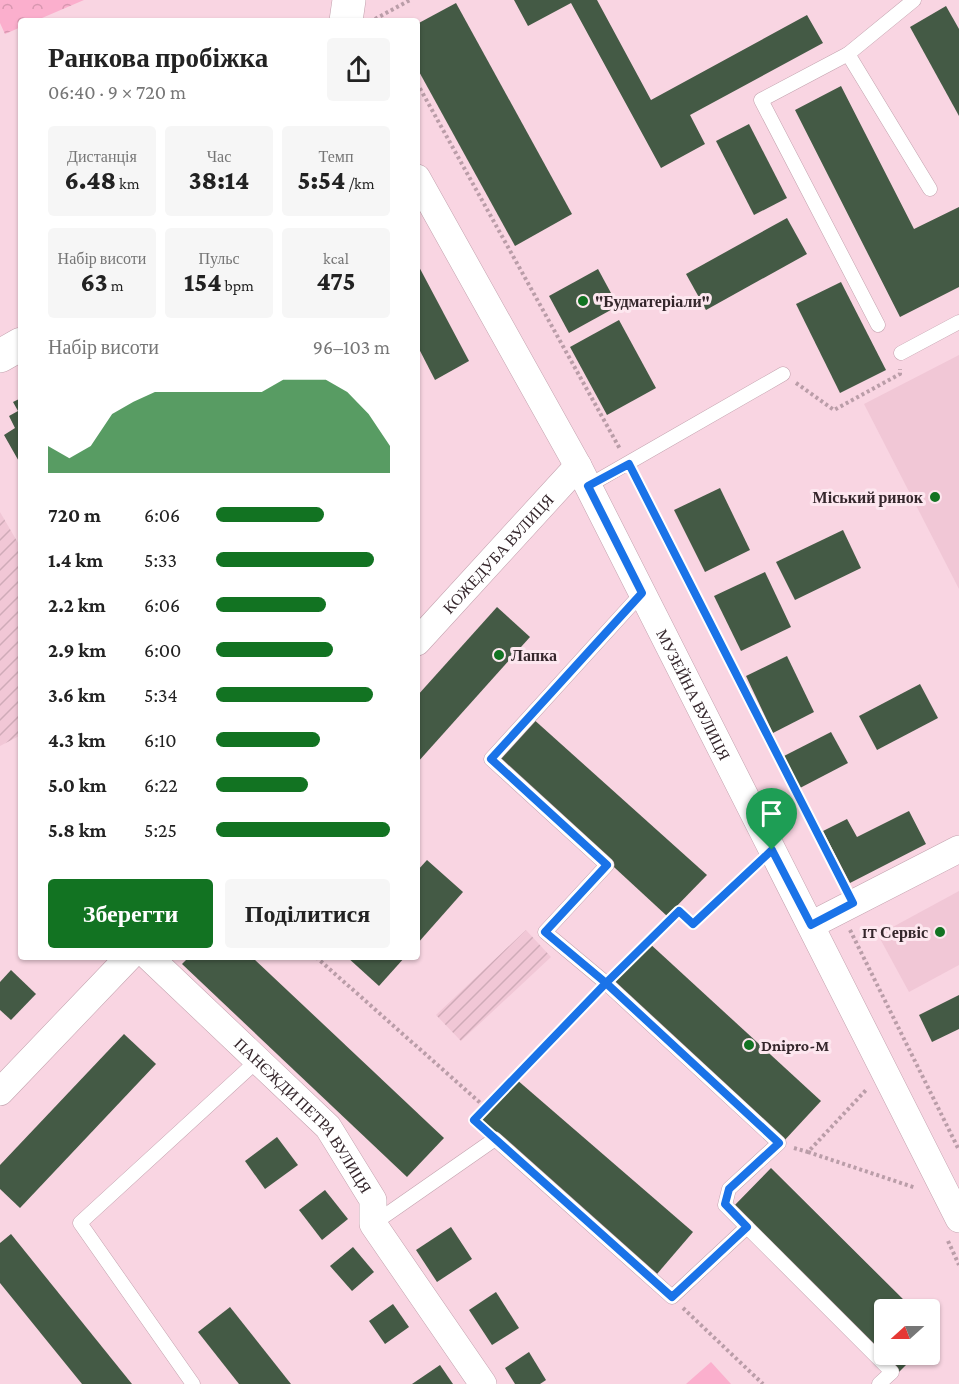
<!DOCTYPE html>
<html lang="uk">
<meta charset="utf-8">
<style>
body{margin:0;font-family:"Crimson Pro",serif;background:#f6f6f6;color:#222;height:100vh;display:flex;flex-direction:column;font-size:22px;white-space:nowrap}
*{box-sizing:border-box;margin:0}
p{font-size:20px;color:#767676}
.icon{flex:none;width:33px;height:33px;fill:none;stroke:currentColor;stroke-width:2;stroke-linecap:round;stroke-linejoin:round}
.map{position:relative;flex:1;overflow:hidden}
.panel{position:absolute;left:18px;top:18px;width:402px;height:942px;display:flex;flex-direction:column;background:#fff;border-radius:6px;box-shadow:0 2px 4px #0004}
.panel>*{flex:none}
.needle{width:39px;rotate:249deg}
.buttons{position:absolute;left:874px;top:1299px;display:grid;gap:12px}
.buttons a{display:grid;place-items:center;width:66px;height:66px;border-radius:6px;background:#fff;box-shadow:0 2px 4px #0004;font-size:30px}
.pin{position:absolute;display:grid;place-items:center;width:51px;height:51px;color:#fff;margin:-62px -26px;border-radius:50% 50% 50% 0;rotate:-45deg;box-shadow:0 0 6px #0007}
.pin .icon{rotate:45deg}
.round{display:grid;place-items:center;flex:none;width:63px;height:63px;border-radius:6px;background:#f6f6f6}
.summary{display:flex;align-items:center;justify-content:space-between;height:102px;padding:0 30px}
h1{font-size:27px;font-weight:800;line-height:45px}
.stats{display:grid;grid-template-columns:repeat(3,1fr);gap:9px;height:102px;padding:6px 30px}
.stats div{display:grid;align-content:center;border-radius:6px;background:#f6f6f6;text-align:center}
.stats b{font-size:26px;font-weight:800}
.stats small{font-size:16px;font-weight:400}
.stats p{font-size:16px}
.chart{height:168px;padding:12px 30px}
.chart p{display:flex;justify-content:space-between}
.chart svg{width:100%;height:108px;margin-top:6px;fill:#127322;opacity:.7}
.primary-button{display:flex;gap:12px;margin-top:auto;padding:12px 30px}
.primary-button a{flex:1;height:69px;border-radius:6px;background:#127322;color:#fff;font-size:24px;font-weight:800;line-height:69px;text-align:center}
.primary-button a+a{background:#f6f6f6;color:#222}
ul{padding:0 30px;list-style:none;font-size:20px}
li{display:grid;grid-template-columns:96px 72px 1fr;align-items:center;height:45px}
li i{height:15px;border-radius:8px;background:#127322}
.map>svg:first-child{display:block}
</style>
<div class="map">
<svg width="959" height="1384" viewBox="0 0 959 1384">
<defs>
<pattern id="industrial-furrows" width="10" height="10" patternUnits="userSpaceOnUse" patternTransform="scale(1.5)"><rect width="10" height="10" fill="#f1c7d6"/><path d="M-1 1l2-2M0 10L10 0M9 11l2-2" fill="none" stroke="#cfabb8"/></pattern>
<pattern id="forest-crowns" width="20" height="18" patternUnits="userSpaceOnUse" patternTransform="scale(1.5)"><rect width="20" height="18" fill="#fbafcd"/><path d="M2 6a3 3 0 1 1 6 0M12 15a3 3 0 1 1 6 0" fill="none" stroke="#d897b0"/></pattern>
</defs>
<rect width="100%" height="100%" fill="#f9d5e2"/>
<g fill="#f1c7d6">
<polygon points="959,355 959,589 864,404"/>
<polygon points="959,891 959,965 909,992 878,935"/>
</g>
<g fill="url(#industrial-furrows)">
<polygon points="0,512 21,548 21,735 0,746"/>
<polygon points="526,930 551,957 461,1041 436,1015"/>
</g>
<polygon fill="#fbafcd" points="711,1362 731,1384 686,1384"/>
<polygon fill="url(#forest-crowns)" points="0,0 84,0 35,21 21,21 21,27 5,34 0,23"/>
<g fill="#445a45">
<polygon points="514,0 597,0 651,100 807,15 823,43 690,115 705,144 661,168 571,3 528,26"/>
<polygon points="456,3 572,214 515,246 417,68 417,24"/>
<polygon points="946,6 959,29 959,116 910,27"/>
<polygon points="841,86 914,229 959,207 959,287 900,317 795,110"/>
<polygon points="749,124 787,198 754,215 716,141"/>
<polygon points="787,218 807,254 706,310 686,274"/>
<polygon points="417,263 469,361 435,380 417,345"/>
<polygon points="598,269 618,306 569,333 549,296"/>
<polygon points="841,282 886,370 840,393 796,304"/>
<polygon points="619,320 656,388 607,415 570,347"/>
<polygon points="21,398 21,465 4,435 15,428 9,416 18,411 13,402"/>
<polygon points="720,488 750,550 705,572 674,510"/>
<polygon points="843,530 861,568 795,600 776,562"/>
<polygon points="765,572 791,627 741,651 714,596"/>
<polygon points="497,607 530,637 417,763 417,696"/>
<polygon points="787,656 814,712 773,733 746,676"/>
<polygon points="920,684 938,718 877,750 859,716"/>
<polygon points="531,717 707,875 667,916 497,759"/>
<polygon points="831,732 848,763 800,788 784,756"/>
<polygon points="909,811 926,844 850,883 823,831 847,819 857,837"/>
<polygon points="427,860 463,892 417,944 417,871"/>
<polygon points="648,942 821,1101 783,1142 609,984"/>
<polygon points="189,957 252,957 444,1138 407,1177 182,964"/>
<polygon points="347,957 405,957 379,986"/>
<polygon points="11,970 36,994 11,1020 0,1010 0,982"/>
<polygon points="959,995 959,1029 932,1042 919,1015"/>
<polygon points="124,1034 156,1064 20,1208 0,1189 0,1165"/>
<polygon points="516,1079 693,1232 657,1274 479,1121"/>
<polygon points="277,1137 298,1165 265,1189 245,1161"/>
<polygon points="771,1168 914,1310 885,1310 885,1354 917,1354 899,1372 732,1208"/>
<polygon points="325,1190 348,1219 322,1240 299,1210"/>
<polygon points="451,1227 472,1259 437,1282 416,1250"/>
<polygon points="11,1234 132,1384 82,1384 0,1283 0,1243"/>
<polygon points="353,1247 374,1272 352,1291 330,1266"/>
<polygon points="496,1292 519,1328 492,1345 469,1310"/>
<polygon points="393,1304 409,1327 385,1344 369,1321"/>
<polygon points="230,1307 291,1384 239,1384 198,1332"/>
<polygon points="930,1325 938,1333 930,1341"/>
<polygon points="529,1352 546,1380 540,1384 515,1384 505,1368"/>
<polygon points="440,1365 453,1384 412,1384"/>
</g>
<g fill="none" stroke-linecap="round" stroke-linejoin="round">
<g stroke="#c3a2ae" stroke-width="15">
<g id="service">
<polyline points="914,0 848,54 930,189"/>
<polyline points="848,54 761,100 878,325"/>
<polyline points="901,353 959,322"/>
<polyline points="588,486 783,374"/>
<polyline points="642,593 491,759 607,865 545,932 606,983 779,1143 729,1189 725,1205 747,1227"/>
<polyline points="373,1224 495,1139 672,1297 747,1227 892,1372 879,1384"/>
<polyline points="193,1384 80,1223 259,1059"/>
</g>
</g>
<g stroke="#c3a2ae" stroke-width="28">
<g id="minor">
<path id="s1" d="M417,178L578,466L959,1219"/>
<path id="s2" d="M417,642L578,466"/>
<polyline points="811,925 959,849"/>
<path id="s3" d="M149,957L328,1127L373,1200V1224L483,1384"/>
<polyline points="0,1092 129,957"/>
</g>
</g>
<g stroke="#c3a2ae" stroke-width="34">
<g id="tertiary">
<polyline points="346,21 349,0"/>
<polyline points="0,356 21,344"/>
</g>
</g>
<g stroke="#ba9da8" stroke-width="4" stroke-dasharray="3 3" stroke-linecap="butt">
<polyline points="375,19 410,0"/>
<polyline points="417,83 620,449"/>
<polyline points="796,383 834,410 900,374 900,369"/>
<polyline points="637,479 842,881"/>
<polyline points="850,930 959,1150"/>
<polyline points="316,957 485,1107"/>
<polyline points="618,971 679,911 693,924 754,867"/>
<polyline points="483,1128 474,1120 485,1107 593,995"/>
<polyline points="794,1148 808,1152 866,1090"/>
<polyline points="808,1152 916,1188"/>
<polyline points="948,1241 959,1265"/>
<polyline points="683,1308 763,1384"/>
</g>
<use href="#service" stroke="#fff" stroke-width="14"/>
<use href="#minor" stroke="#fff" stroke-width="27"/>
<use href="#tertiary" stroke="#fff" stroke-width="33"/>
</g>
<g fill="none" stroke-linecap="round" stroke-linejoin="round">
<g stroke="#fff" stroke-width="12">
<polyline id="route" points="772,850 693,924 679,911 606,983 474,1120 672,1297 747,1227 725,1204 729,1189 779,1143 606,983 545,932 607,865 491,759 642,593 588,486 629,464 853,903 811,925 772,850"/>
</g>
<use href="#route" stroke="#1a73e8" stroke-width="8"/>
</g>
<g fill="#127322" stroke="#fde7ef" stroke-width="2">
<circle cx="583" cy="301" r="6"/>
<circle cx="935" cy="497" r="6"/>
<circle cx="499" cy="655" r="6"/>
<circle cx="940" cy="932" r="6"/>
<circle cx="749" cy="1045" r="6"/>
</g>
<g text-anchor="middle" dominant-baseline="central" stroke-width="6" stroke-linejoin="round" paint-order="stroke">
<g font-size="16" font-weight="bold" fill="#35272c" stroke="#fde7ef" text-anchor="start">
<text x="595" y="301">"Будматеріали"</text>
<text x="923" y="497" text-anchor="end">Міський ринок</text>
<text x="511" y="655">Лапка</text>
<text x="928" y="932" text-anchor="end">IT Сервіс</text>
<text x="761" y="1045">Dnipro-M</text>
</g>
<g font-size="16" fill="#35272c" stroke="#fde7ef">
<text stroke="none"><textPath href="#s2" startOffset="120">КОЖЕДУБА ВУЛИЦЯ</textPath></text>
<text stroke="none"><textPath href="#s1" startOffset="586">МУЗЕЙНА ВУЛИЦЯ</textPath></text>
<text stroke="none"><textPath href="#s3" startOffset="222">ПАНЄЖДИ ПЕТРА ВУЛИЦЯ</textPath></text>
</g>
</g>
</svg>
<div class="buttons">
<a><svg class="needle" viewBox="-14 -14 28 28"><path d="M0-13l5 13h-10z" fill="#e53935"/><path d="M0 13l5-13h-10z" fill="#767676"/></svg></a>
</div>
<div class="pin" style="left:772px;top:850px;background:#1e9e55"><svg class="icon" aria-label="arrive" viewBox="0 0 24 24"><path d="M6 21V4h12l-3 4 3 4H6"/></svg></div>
<section class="panel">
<div class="summary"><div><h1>Ранкова пробіжка</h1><p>06:40 · 9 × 720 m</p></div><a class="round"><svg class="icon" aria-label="share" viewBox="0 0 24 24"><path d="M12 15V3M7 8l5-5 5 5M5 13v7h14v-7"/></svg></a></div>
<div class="stats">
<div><p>Дистанція</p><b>6.48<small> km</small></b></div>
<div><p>Час</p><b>38:14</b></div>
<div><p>Темп</p><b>5:54<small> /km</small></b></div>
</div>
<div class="stats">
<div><p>Набір висоти</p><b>63<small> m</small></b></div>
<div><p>Пульс</p><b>154<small> bpm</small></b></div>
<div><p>kcal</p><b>475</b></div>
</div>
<div class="chart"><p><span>Набір висоти</span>96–103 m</p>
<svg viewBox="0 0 160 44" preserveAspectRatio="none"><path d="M0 44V33L10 38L20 33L30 20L40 15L50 11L60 11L70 11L80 11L90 11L100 11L110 6L120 6L130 6L140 11L150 20L160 33V44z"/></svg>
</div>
<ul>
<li><b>720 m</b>6:06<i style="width:62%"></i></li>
<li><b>1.4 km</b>5:33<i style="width:91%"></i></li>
<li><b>2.2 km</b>6:06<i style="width:63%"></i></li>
<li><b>2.9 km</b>6:00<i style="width:67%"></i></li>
<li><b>3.6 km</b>5:34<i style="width:90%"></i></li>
<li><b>4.3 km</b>6:10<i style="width:60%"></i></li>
<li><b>5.0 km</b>6:22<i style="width:53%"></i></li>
<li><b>5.8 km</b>5:25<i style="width:100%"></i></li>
</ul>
<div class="primary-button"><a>Зберегти</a><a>Поділитися</a></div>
</section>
</div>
